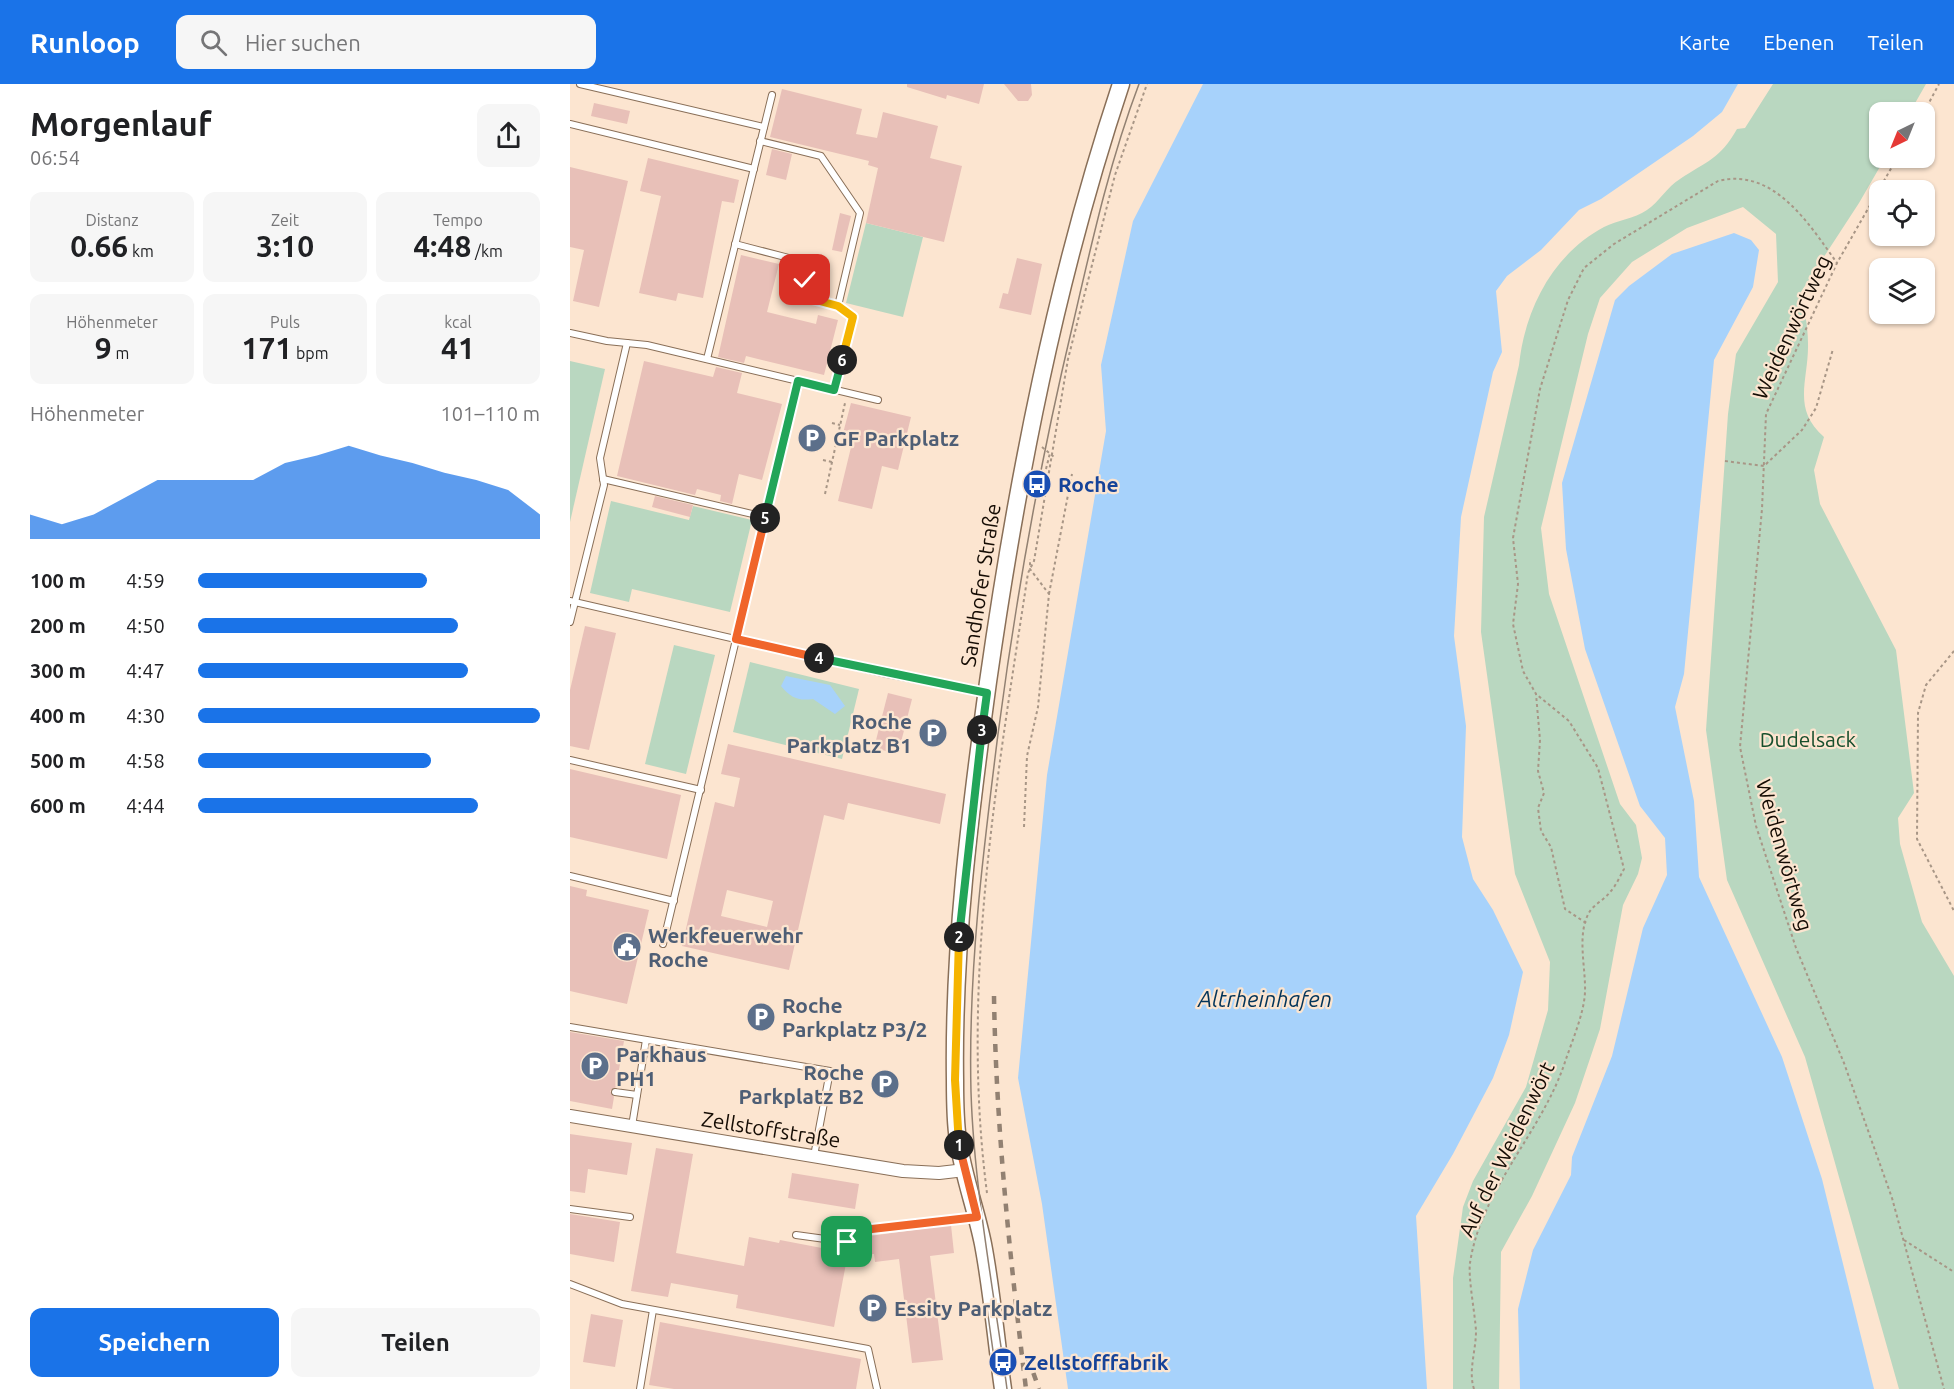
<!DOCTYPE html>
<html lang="de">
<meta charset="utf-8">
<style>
body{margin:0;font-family:Ubuntu,sans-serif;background:#f6f6f6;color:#202124;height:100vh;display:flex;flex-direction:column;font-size:22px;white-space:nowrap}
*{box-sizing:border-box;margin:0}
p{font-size:20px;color:#757577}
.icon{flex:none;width:33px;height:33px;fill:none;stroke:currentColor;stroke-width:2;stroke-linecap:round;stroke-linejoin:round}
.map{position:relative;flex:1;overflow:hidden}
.sheet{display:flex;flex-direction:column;background:#fff;width:570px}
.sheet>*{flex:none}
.needle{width:39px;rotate:223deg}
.fabs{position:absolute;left:1299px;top:18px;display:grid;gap:12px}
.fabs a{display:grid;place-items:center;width:66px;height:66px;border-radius:12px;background:#fff;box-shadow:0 2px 4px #0004;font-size:30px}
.pin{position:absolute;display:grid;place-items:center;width:51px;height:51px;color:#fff;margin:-26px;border-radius:12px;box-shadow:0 3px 9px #0006}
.km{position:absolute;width:30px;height:30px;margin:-15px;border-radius:50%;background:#222;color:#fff;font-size:16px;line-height:30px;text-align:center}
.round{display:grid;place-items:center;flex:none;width:63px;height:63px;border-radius:12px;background:#f6f6f6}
.head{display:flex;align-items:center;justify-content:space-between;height:102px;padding:0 30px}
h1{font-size:33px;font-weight:600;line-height:45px}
.figures{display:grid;grid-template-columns:repeat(3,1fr);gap:9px;height:102px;padding:6px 30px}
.figures div{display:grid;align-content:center;border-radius:12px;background:#f6f6f6;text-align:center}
.figures b{font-size:30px;font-weight:600}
.figures small{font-size:16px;font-weight:400}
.figures p{font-size:16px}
.chart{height:168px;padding:12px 30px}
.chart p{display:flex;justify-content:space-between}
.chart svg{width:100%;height:108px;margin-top:6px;fill:#1a73e8;opacity:.7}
.button{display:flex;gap:12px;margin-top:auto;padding:12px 30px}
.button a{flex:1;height:69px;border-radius:12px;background:#1a73e8;color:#fff;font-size:24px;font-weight:600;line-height:69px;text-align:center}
.button a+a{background:#f6f6f6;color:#202124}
ul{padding:0 30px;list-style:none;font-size:20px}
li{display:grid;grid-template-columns:96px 72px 1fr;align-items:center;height:45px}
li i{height:15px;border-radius:8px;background:#1a73e8}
header{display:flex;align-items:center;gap:36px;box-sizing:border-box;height:84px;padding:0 30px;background:#1a73e8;color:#fff}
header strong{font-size:28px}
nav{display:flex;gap:33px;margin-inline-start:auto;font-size:21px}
.search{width:420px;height:54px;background:#f6f6f6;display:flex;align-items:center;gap:15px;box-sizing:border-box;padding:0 21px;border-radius:12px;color:#757577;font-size:22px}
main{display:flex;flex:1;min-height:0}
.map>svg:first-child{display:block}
</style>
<header>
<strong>Runloop</strong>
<div class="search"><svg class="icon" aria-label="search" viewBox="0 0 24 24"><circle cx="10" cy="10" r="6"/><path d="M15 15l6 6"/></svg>Hier suchen</div>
<nav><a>Karte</a><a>Ebenen</a><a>Teilen</a></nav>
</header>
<main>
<section class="sheet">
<div class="head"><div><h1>Morgenlauf</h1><p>06:54</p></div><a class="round"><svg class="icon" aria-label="share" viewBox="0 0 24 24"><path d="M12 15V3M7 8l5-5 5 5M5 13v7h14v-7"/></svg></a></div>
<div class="figures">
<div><p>Distanz</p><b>0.66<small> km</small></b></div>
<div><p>Zeit</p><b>3:10</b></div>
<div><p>Tempo</p><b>4:48<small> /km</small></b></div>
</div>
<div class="figures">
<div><p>Höhenmeter</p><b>9<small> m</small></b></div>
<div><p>Puls</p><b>171<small> bpm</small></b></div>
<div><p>kcal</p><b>41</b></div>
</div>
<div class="chart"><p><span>Höhenmeter</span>101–110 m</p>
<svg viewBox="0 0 160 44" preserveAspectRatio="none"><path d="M0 44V34L10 38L20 34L30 27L40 20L50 20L60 20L70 20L80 13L90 10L100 6L110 10L120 13L130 17L140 20L150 24L160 34V44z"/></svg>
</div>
<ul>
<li><b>100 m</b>4:59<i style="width:67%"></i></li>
<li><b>200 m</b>4:50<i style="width:76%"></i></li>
<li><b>300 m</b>4:47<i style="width:79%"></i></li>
<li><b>400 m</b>4:30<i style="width:100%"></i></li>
<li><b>500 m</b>4:58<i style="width:68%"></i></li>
<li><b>600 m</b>4:44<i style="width:82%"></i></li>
</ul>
<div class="button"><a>Speichern</a><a>Teilen</a></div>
</section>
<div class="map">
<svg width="1384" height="1305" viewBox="0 0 1384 1305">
<rect width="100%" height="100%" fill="#fce5d0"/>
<g fill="#b9d7c0">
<path d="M1203,0H1356L1340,28H1310V74H1315L1289,119L1231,208C1234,224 1238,242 1238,259C1239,296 1221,324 1254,353L1244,386L1250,420L1326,566L1344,709L1328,734L1330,760L1352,838L1384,892V1305H1329L1235,973L1157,796L1136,646L1158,330L1166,270L1208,198L1206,150L1173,123L1117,144L1062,178L1030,214L1018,250L971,444L979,510L1050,720L1066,741L1072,774L1068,790L1053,821L1030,945L1005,1019L962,1112L931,1168L929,1305H883V1194L893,1123L903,1097L956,1003L978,926L980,878L945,790L911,548L914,433L949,281C955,225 983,170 1034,143C1047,136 1064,135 1077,126C1089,118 1097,103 1110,95C1137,77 1150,75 1167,45L1175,44Z"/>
<polygon points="296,139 353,153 333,233 276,219"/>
<polygon points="0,277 35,285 0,438"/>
<polygon points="41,417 119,436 123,422 182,436 160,528 62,505 59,518 20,509"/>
<polygon points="104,561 145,571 116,690 75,680"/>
<polygon points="180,578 289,605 272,675 163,648"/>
</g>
<g fill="#a7d2fb">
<polygon points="633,0 1168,0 1152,28 1123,52 1031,115 1009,126 971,166 937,192 926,207 932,268 923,288 891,433 884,552 896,642 892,753 903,795 923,826 953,888 939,951 923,994 883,1070 846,1132 857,1305 498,1305 472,1120 448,994 477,691 536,347 531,281 563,137"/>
<polygon points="1164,149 1181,156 1189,166 1183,203 1144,276 1114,590 1105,623 1124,717 1129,793 1212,973 1252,1095 1304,1305 950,1305 948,1225 963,1166 1001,1091 1002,1073 1042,972 1073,844 1097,791 1095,754 1070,722 1015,565 996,465 992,399 1045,216 1059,202 1102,170"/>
<path d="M216,592L260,601L275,622L265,630L243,615C228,617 221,614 211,602Z"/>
</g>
<g fill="#e8c0b8" fill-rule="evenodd">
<polygon points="337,0 414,0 409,20 377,11 376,15 337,3"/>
<polygon points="434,0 461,0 462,11 458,17 448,17"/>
<polygon points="212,5 292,25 286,50 307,54 313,28 368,42 360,74 392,82 374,158 296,139 308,84 298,81 299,77 200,53"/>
<polygon points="24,19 60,27 57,40 21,32"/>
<polygon points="202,65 222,70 216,96 196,91"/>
<polygon points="78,74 169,96 164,119 152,117 133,214 108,209 106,217 69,209 91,112 70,107"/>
<polygon points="0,83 58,97 29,223 3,217 14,166 0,163"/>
<polygon points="270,129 281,132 272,168 262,166"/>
<polygon points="171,171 209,180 197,228 246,240 248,231 268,236 254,291 176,272 174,279 148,273"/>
<polygon points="447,174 472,180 461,231 429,224 433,209 438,210"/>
<polygon points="74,277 143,293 146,283 172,289 167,309 212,320 192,396 169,390 162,420 150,417 151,411 127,405 125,411 47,392"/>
<polygon points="281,319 341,333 328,386 312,382 302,425 268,417 283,355 272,353"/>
<polygon points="85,412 123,421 120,433 82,423"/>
<polygon points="15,542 46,549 19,666 0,662 0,606"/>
<polygon points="318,609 342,615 328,670 304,664"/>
<path d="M158,660L376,710L370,740L278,719L274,736L254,731L219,886L112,862L145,718L164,723L170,694L151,690ZM157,806L203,817L197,843L151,832Z"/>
<polygon points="0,685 111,711 97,775 0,753"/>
<polygon points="0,802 17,806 16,812 79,826 57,920 0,907"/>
<polygon points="0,948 54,957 46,1003 40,1007 44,1013 42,1025 0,1017"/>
<polygon points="0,1050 62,1059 57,1091 18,1085 15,1109 0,1107"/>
<polygon points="86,1064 123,1070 106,1169 174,1182 179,1153 209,1159 210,1156 278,1169 264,1243 166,1224 168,1211 101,1199 98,1213 61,1207"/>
<polygon points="222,1089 289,1100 285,1125 218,1114"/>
<polygon points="0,1130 50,1138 44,1178 0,1170"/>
<polygon points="381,1141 384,1169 360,1172 373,1276 342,1279 329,1175 305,1178 304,1170 294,1171 292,1153"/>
<polygon points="21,1230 53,1236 45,1283 13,1278"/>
<polygon points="90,1238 291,1275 286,1305 104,1305 79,1301"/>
</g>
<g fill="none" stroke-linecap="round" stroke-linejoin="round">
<g stroke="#896f58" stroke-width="8">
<g id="lane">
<polyline points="10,0 194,43"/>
<polyline points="0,40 184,85"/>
<polyline points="190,57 251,72 290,129 268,222"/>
<polyline points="165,160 219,174 228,211 268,222 283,233 264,306"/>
<polyline points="0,249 37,257 77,261 308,316"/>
<polyline points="137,275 202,11"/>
<polyline points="33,395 195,433"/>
<polyline points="0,517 317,590 416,609"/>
<polyline points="0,538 34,401 30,374 57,259"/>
<polyline points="0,676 131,706"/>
<polyline points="0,792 104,817"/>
<polyline points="93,860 228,297"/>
<polyline points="0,943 260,987 244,1072"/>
<polyline points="45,1008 67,1011"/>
<polyline points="62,1042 76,956"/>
<polyline points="0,1125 60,1133"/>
<polyline points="226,1151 277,1158 293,1146 406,1133"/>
<polyline points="0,1200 52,1220 298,1265 307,1305"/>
<polyline points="70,1305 83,1226"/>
</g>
</g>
<g stroke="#896f58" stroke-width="14">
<polyline id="street" points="0,1032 333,1087 369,1089 395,1086"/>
</g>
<g stroke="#896f58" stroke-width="19">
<path id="secondary" d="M433,1305C426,1257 422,1207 413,1160C406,1125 393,1091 388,1056C385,1037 385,1015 385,996C383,863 400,729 418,598C447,395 486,195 551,0"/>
</g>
<g stroke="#a89686" stroke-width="2" stroke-dasharray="3 3" stroke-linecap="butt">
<polyline points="1354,28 1369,0"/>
<polyline points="1327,74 1267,179 1196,330 1192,425 1170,663 1186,742 1226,864 1274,979 1322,1114 1374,1305"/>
<polyline points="235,196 247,183"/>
<polyline points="262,339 270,341"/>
<polyline points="472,363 484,373"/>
<polyline points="253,376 262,378"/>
<polyline points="1155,377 1194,382 1232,346 1246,324 1263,265"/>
<polyline points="476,385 480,369"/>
<polyline points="255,410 275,319"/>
<polyline points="479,510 502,390"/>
<polyline points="1384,567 1356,601 1348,629 1347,755 1384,827"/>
<polyline points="454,743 457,672 468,623 479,510 460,485 460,475"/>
<path d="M1016,839L995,825L981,763L971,747L968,724L974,709L968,687L970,656L966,610L953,587L943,540L948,500L943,454L970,305L998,216L1014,184L1044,160L1148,97C1204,83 1239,140 1267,179"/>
<path d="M417,1109C390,902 427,694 458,489L464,477L498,275L545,91L577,0"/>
<polyline points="1334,1156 1384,1188"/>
<path d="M904,1305C898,1287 906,1267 906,1247C905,1229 898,1194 900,1179C911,1105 972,1048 995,978C1002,957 1014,930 1015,908C1016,884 1006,849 1020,827C1025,820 1035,815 1040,808C1046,802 1050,792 1054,785L1028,684L999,637L966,610"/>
</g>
<use href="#lane" stroke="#fff" stroke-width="6"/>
<use href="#street" stroke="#fff" stroke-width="12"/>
<use href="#secondary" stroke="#fff" stroke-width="16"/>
<g stroke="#928172" stroke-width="1.5">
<polyline points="417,1224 424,1274"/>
<path d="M437,1305C424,1208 404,1105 401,1008C398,887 413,769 428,650C446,513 470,378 502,244C521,162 539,79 569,0"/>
</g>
<g stroke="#928172" stroke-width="4.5" stroke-dasharray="8 8" stroke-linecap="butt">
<path d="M424,912C426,1044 440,1174 456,1305"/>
<polyline points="458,1274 469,1305"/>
</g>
</g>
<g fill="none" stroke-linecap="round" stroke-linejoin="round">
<g stroke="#fff" stroke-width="12">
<polyline id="split-1" points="277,1158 293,1146 407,1133 389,1061"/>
</g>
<g stroke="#fff" stroke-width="12">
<polyline id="split-2" points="389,853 385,996 389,1061"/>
</g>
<g stroke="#fff" stroke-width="12">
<polyline id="split-3" points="389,853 412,646"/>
</g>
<g stroke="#fff" stroke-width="12">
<polyline id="split-4" points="249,574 417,609 412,646"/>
</g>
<g stroke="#fff" stroke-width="12">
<polyline id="split-5" points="195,434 166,555 249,574"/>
</g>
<g stroke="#fff" stroke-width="12">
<polyline id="split-6" points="195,434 228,297 264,306 272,276"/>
</g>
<g stroke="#fff" stroke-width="12">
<polyline id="split-7" points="235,196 225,200 228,211 268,222 283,233 272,276"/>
</g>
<use href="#split-1" stroke="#f0652b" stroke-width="8"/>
<use href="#split-2" stroke="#f5b400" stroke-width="8"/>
<use href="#split-3" stroke="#22a559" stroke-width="8"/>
<use href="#split-4" stroke="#22a559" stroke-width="8"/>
<use href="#split-5" stroke="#f0652b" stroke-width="8"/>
<use href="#split-6" stroke="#22a559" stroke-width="8"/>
<use href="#split-7" stroke="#f5b400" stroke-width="8"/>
</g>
<defs>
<g id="parking-disc" transform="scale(1.5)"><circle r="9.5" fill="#5c6f8a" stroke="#fce5d0"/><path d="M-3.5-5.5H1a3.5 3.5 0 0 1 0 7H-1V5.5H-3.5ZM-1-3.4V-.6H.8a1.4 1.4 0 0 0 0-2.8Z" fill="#fff"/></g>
<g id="bus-disc" transform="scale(1.5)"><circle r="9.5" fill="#1a4fb4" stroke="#fce5d0"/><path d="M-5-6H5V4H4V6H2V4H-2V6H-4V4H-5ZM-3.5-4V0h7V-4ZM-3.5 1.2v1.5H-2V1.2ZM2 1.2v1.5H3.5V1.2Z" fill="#fff"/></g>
<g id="civic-disc" transform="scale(1.5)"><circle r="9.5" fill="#5c6f8a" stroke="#fce5d0"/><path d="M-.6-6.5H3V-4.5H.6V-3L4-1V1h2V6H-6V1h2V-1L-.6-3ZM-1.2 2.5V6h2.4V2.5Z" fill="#fff"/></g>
</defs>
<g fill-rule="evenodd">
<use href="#parking-disc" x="242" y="354"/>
<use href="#bus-disc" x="467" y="400"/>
<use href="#parking-disc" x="363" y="649"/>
<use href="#civic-disc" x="57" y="863"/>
<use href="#parking-disc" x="191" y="933"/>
<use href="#parking-disc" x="25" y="982"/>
<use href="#parking-disc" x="315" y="1000"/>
<use href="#parking-disc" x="303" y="1224"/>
<use href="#bus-disc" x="433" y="1278"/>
</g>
<g text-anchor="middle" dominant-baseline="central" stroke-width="4.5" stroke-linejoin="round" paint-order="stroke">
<g font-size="21" fill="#150c04" stroke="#fce5d0">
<text transform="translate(1221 243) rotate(-65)">Weidenwörtweg</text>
<text transform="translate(410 501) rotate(-81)">Sandhofer Straße</text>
<text transform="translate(1215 771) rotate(74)">Weidenwörtweg</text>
<text transform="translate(201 1045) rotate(9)">Zellstoffstraße</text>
<text transform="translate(936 1065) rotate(-64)">Auf der Weidenwört</text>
</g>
<g font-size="21" font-weight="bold" fill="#4e5e75" stroke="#fce5d0" text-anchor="start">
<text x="263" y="354">GF Parkplatz</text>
<text x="342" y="637" text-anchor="end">Roche<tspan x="342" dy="24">Parkplatz B1</tspan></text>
<text x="78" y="851">Werkfeuerwehr<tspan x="78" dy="24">Roche</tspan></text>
<text x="212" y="921">Roche<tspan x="212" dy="24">Parkplatz P3/2</tspan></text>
<text x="46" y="970">Parkhaus<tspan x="46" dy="24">PH1</tspan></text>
<text x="294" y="988" text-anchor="end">Roche<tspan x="294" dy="24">Parkplatz B2</tspan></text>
<text x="324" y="1224">Essity Parkplatz</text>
</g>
<g font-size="21" font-weight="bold" fill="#164399" stroke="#fce5d0" text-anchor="start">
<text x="488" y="400">Roche</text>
<text x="454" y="1278">Zellstofffabrik</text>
</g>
<g font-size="21" fill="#164e2c" stroke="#fce5d0">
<text x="1238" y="655">Dudelsack</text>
</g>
<g font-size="22" font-style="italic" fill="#02345a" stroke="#fce5d0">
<text x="695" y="914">Altrheinhafen</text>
</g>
</g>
</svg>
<div class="fabs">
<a><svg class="needle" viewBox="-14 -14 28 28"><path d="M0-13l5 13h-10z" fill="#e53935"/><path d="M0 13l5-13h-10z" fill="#757577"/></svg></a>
<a><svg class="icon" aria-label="locate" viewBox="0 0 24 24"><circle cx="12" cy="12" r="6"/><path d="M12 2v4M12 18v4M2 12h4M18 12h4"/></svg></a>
<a><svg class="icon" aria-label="layers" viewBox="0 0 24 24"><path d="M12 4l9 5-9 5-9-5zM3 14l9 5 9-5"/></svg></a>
</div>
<div class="pin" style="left:277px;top:1158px;background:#1e9e55"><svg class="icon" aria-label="arrive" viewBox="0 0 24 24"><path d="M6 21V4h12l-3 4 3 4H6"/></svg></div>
<div class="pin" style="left:235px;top:196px;background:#d93025"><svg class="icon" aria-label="check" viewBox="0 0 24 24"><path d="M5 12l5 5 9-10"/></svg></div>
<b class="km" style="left:389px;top:1061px">1</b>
<b class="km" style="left:389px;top:853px">2</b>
<b class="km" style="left:412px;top:646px">3</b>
<b class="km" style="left:249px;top:574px">4</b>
<b class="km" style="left:195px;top:434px">5</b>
<b class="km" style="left:272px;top:276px">6</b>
</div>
</main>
